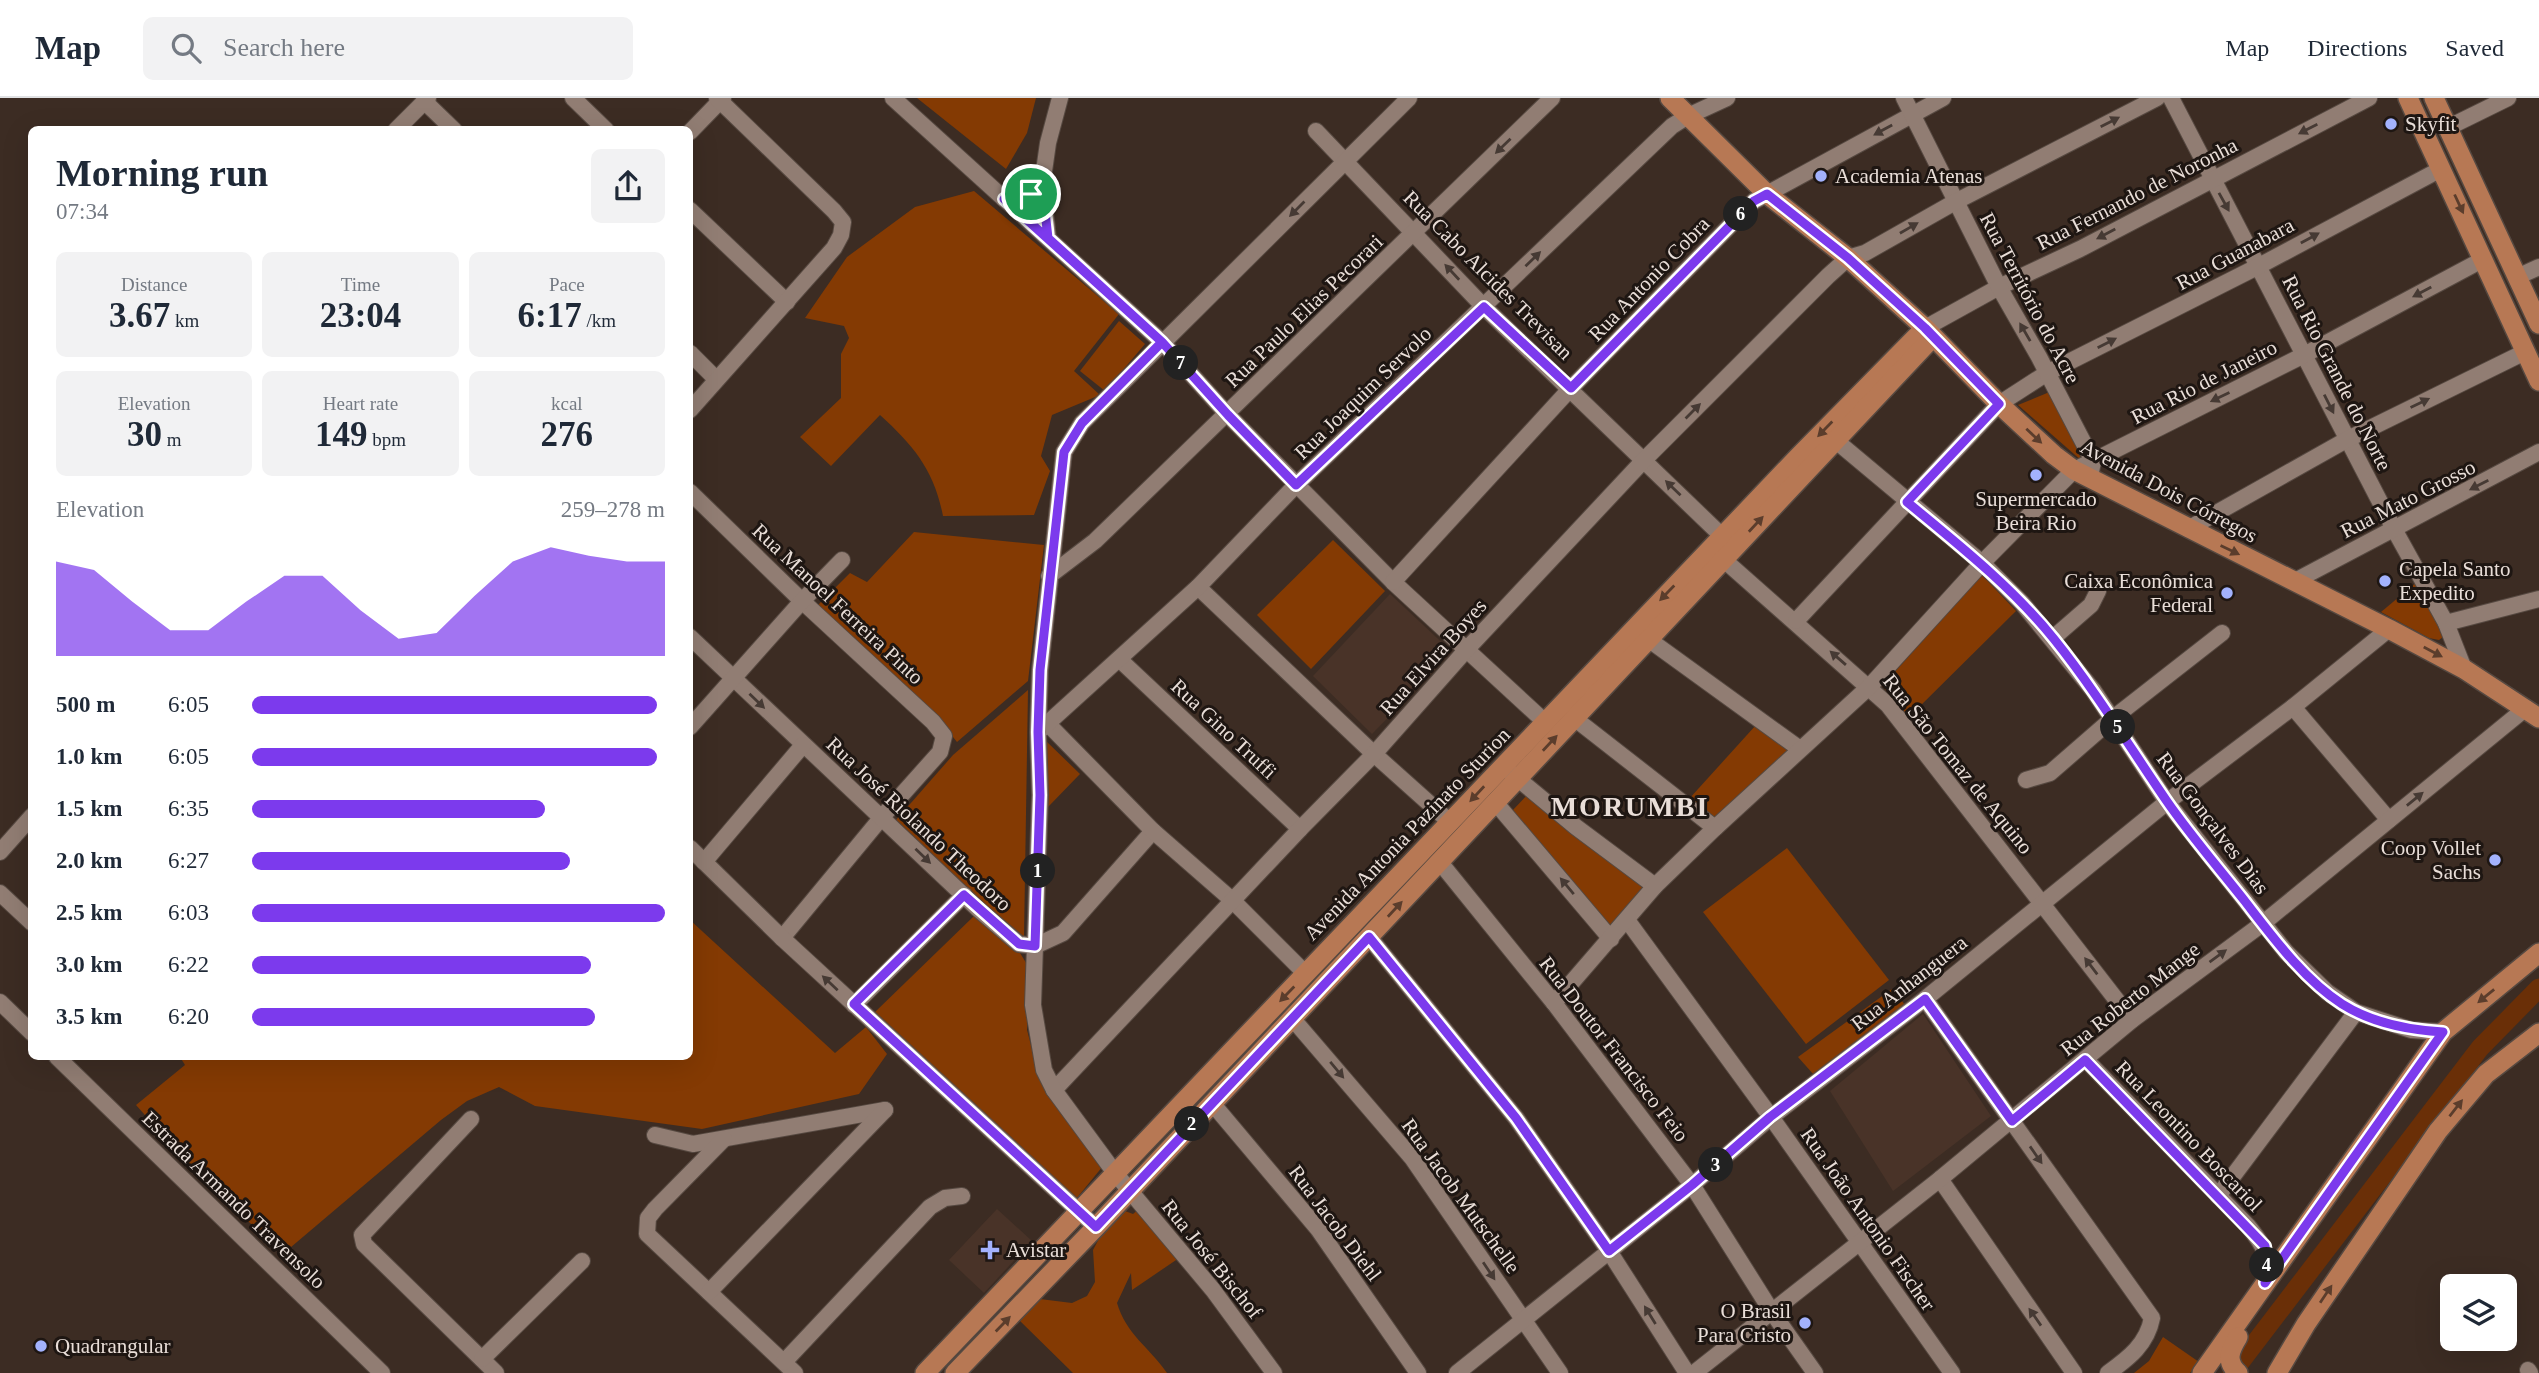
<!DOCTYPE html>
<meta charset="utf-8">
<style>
body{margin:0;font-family:"Times New Roman",serif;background:#f2f2f3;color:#1f2937;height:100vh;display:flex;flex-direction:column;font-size:26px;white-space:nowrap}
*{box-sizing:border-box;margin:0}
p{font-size:23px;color:#747a83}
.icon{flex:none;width:38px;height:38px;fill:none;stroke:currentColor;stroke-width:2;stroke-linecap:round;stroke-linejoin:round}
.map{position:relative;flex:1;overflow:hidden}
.sheet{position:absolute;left:28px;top:28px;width:665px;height:934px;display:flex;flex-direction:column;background:#fff;border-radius:10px;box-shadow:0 7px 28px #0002}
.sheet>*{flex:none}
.fabs{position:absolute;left:2440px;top:1176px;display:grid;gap:14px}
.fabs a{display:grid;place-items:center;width:77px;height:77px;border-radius:10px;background:#fff;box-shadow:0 7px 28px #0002;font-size:35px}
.pin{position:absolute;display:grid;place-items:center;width:60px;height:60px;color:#fff;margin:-30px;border:4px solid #fff;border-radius:50%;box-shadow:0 2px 7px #0007}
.km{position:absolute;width:35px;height:35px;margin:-18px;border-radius:50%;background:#222;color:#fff;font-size:19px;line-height:35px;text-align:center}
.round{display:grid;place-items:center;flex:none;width:74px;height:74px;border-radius:10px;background:#f2f2f3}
.overview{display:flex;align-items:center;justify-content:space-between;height:119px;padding:0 28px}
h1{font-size:38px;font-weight:600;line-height:52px}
.stats{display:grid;grid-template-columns:repeat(3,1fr);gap:10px;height:119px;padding:7px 28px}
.stats div{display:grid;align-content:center;border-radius:10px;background:#f2f2f3;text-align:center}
.stats b{font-size:35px;font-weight:600}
.stats small{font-size:19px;font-weight:400}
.stats p{font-size:19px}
.chart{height:196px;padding:14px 28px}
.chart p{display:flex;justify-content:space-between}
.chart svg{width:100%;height:126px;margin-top:7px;fill:#7c3aed;opacity:.7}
ul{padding:0 28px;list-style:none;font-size:23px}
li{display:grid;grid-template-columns:112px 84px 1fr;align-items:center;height:52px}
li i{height:18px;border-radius:9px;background:#7c3aed}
header{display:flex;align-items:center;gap:42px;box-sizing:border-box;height:98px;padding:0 35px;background:#fff;border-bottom:2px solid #e0e1e3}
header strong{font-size:33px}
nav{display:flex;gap:38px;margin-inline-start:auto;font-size:24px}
.search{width:490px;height:63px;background:#f2f2f3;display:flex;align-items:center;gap:18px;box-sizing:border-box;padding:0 24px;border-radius:10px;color:#747a83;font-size:26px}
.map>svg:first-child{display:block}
</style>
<header>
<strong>Map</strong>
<div class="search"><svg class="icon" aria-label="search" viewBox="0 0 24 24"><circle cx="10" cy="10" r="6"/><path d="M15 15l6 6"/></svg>Search here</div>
<nav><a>Map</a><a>Directions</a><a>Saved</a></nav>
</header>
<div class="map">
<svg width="2539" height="1275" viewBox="0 0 2539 1275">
<rect width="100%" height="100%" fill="#3c2c23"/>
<g fill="#493328">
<polygon points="1390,496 1452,554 1372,636 1313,578"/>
<polygon points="1923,916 1991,1018 1893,1093 1830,993"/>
<polygon points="997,1111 1032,1143 984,1195 949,1162"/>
</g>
<g fill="#843a03">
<polygon points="917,0 1036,0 1027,35 1006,71"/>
<path d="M974,93L1119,216L1074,273L1100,297L1052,317L1041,358L1050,373L1034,417L943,418C934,372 914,348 880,317L831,368L800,339L841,300V256L849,240L844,228L805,220L847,159L915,109Z"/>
<polygon points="1119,223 1145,246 1105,293 1080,273"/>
<polygon points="2052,293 2082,363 2018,307"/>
<polygon points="914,434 1044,447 1028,583 957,644 933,614 816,509 850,475 867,484"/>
<polygon points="1333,442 1385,493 1311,571 1257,517"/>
<polygon points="1982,477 2016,513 1909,619 1882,588"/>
<polygon points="2417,484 2443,532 2443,539 2439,542 2429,540 2381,514"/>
<polygon points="1028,592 1024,839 1018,840 896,722 953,657"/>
<polygon points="1756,627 1791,654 1716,721 1689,701"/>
<polygon points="1045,642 1080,676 1048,709"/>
<polygon points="1529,695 1645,791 1608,833 1511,714"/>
<polygon points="1787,750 1889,882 1806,946 1703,814"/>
<polygon points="974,818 1020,855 1028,868 1027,932 1037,970 1103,1068 1076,1101 874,915"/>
<polygon points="690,822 835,955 866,929 887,956 859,996 702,1031 535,1008 499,989 467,1003 441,1022 284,1155 208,1088 136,1007 185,967 180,959 690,959"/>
<polygon points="1892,891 1906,908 1814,977 1798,959"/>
<path d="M1140,1110L1179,1160L1132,1192L1131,1175L1117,1205C1126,1236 1149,1249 1167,1275H1073L1019,1222L1040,1201L1072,1205L1087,1198L1095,1184L1093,1152L1101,1137L1125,1113L1133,1116Z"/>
<polygon points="2163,1239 2199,1264 2190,1275 2134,1275 2149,1263"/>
</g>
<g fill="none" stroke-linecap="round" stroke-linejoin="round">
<polyline stroke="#6a2f07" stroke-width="19" points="2232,1275 2480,950 2539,890"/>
<g stroke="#564941" stroke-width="18">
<g id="minor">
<polyline points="573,0 606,32"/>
<polyline points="893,0 1162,244 1228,317 1393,484 1545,624"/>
<polyline points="2171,0 2394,431 2446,525 2464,571"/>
<polyline points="424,3 454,32"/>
<polyline points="2447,30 2508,0"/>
<polyline points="396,32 428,0"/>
<polyline points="1316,33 1484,209 1722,438"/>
<polyline points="690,34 723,0"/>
<polyline points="1042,87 1048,45 1060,0"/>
<polyline points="1004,101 1031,95 1042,87 1048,140"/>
<polyline points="690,112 787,204"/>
<polyline points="2517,179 2539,169"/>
<polyline points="1925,230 1999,189 2080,151 2369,0"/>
<polyline points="690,255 716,281"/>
<polyline points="690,312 834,150 841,137 843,124 834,113 717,0"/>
<polyline points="1835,342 1982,465 2022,505 2093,592 2167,704 2286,854 2327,894 2356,914 2411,932 2443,934"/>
<polyline points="2091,374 2093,363 2304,257 2482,162"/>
<polyline points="690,394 802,503 933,624 944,638 940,654 882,719 782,840"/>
<polyline points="2188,431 2348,341 2525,254"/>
<polyline points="1723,461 1888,607 2132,922"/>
<polyline points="1049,478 1095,443 1552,0"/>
<polyline points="2295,483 2539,354"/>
<polyline points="1393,484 1571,290 1754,103 1943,0"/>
<polyline points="1198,489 1374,656 1450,724"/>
<polyline points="1796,523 1999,306 2047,275 2259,168 2441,71"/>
<polyline points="2446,525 2539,501"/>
<polyline points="690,539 978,811 1019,846 1035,848 1063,835 1153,733"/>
<polyline points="2053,540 2091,507 2098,493"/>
<polyline points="1648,541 1800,651"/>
<polyline points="1119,561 1300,731"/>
<polyline points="2293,609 2389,722"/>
<polyline points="1574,620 1715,730"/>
<polyline points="1047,625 1153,733 1232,802 1306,876"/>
<polyline points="690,629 802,503 842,462"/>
<polyline points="1038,634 1198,489 1296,387 1672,28 1688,18 1727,0"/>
<polyline points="1511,675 1576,729 1655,788"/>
<polyline points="2026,682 2050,675 2112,621 2222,535"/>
<polyline points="1495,704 1611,841"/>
<polyline points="690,750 782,840 1096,1129"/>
<polyline points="0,754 32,718"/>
<polyline points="1439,763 1554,905 1692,1087 1772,1214 1815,1275"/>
<polyline points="704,764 803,647"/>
<polyline points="0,795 32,825"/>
<polyline points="1627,822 1771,1019 1952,1275"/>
<polyline points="1369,839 1516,1020 1609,1153 1687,1275"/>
<path d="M1925,901L2152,1220C2147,1246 2129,1260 2108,1275"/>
<polyline points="0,904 32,935"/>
<polyline points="1554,905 1655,788 1715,730 1870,588 1982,465 2074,372 2093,363 2039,259 1999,189 1904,0"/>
<polyline points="854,907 964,797"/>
<polyline points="1292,920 1412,1060 1560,1275"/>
<polyline points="57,959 382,1275"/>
<path d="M2086,962L2248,1128C2267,1151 2268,1156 2265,1185"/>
<polyline points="1054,992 1300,731 1374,656 1467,551 1644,362 1828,178 1848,160 1865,155 1955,104 2157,0"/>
<polyline points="1212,1005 1318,1131 1418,1275"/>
<polyline points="471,1021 362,1137 364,1146 496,1275"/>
<polyline points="655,1037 693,1046 885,1012"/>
<polyline points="724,1041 655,1111 648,1120 647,1136 795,1275"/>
<polyline points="1940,1081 2074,1275"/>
<polyline points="2218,1098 2356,914"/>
<polyline points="709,1194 885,1012"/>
<polyline points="482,1261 582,1163"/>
<polyline points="784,1264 930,1109 945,1100 962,1098"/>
<polyline points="2528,1272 2530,1275"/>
<polyline points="1274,1275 1213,1192 1115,1075 1054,992 1044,972 1033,907 1040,697 1038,634 1040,572 1064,354 1082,325 1409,0"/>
<polyline points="1457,1275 1692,1087 1771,1019 1925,901 2167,704 2293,609 2389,531"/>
<polyline points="1694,1275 1940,1081 2132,922 2262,826 2526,610"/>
</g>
</g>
<g stroke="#564941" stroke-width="22">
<g id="major">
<polyline points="1670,0 1767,96 1848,160 1925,230 1999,306 2054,357 2074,372 2389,531 2464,571 2539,620"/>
<polyline points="2408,0 2539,283"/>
<polyline points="2434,0 2539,226"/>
<polyline points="925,1275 1798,359 1925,230"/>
<polyline points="955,1275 1096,1129 1932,240"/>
<polyline points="2202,1275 2443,934 2539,855"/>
<path d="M2238,1275C2225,1263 2230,1252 2238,1239"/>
<polyline points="2277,1275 2306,1226 2438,1033 2486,976 2539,935"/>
</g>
</g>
<use href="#minor" stroke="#917d73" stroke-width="16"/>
<use href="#major" stroke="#b77854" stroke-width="19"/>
</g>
<defs><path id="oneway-solid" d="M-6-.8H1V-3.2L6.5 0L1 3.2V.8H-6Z" transform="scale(1.75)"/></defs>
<g fill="#463a34">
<use href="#oneway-solid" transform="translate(2110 24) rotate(-27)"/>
<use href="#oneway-solid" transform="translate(2308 31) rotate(153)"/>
<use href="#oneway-solid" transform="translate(1883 32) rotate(151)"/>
<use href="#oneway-solid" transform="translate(1503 48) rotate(136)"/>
<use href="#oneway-solid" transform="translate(2224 104) rotate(61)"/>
<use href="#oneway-solid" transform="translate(1297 111) rotate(135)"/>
<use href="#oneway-solid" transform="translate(1909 130) rotate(-30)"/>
<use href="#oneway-solid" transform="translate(2106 136) rotate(152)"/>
<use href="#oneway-solid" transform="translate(2310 140) rotate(-29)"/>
<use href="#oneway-solid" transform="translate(1533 161) rotate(-44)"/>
<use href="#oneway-solid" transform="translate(1452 174) rotate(-133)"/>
<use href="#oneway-solid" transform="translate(2422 194) rotate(152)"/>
<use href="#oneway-solid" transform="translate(2025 234) rotate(-120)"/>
<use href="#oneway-solid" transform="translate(2107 245) rotate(-27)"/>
<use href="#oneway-solid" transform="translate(2220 299) rotate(154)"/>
<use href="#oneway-solid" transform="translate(2420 305) rotate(-26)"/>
<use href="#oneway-solid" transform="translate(2329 306) rotate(63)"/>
<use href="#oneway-solid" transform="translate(1693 313) rotate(-45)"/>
<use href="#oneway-solid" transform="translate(2479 387) rotate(153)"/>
<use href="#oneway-solid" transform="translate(1673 390) rotate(-136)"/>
<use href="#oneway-solid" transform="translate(1838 560) rotate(-139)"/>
<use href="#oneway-solid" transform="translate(757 603) rotate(44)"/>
<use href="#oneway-solid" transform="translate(2415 701) rotate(-39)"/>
<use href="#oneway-solid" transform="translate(923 758) rotate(44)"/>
<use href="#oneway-solid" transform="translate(1567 788) rotate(-130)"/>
<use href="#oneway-solid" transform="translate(2218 858) rotate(-36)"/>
<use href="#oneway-solid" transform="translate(2091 868) rotate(-127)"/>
<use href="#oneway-solid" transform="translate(830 885) rotate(-137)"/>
<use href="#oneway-solid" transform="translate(1337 972) rotate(50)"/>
<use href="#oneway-solid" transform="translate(2036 1057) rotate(55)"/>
<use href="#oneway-solid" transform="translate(1489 1173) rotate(56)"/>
<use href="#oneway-solid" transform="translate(1650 1217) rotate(-122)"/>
<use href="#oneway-solid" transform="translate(2035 1219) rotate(-125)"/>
</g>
<g fill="#5b3d2c">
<use href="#oneway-solid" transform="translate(2459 106) rotate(65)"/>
<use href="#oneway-solid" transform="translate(1825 331) rotate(134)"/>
<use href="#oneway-solid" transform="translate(2034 338) rotate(43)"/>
<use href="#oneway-solid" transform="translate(1756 426) rotate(-47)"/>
<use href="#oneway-solid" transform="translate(2230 452) rotate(26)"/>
<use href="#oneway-solid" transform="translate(1667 495) rotate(134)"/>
<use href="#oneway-solid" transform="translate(2433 554) rotate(28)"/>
<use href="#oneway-solid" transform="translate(1550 645) rotate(-47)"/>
<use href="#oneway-solid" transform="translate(1477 696) rotate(133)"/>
<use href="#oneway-solid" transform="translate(1395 811) rotate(-47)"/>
<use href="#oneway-solid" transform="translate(1287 896) rotate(134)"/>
<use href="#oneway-solid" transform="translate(2486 898) rotate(141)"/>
<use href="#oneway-solid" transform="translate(2456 1010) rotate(-52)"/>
<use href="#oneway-solid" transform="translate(2326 1196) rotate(-56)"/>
<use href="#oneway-solid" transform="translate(1003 1226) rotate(-46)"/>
</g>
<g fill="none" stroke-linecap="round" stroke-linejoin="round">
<g stroke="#fff" stroke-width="14">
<path id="route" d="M1031,96L1042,87L1048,140L1162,244L1082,325L1064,354L1040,572L1038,634L1040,697L1035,848L1019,846L964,797L854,906L1096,1129L1369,839L1516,1020L1609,1153L1692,1087L1770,1019L1925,901L2012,1023L2085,962L2265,1148L2267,1162L2265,1185L2443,934C2408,932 2372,925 2342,906C2304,882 2272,838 2244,802C2218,769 2190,737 2166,702C2129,648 2095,592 2054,541C2011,488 1959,447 1907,404L1999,306L1925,230L1848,160L1767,96L1754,103L1571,290L1484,209L1296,387L1228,317L1162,244L1004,101L1031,96"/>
</g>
<use href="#route" stroke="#7c3aed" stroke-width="9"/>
</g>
<g fill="#a3b2fd" stroke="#1e1612" stroke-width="2.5">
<circle cx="2391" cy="26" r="7"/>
<circle cx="1821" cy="78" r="7"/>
<circle cx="2036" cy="377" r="7"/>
<circle cx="2385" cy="483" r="7"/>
<circle cx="2227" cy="495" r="7"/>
<circle cx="2495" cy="762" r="7"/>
<path d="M986.5 1141.5h7v7h7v7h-7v7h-7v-7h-7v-7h7z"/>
<circle cx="1805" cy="1225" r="7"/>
<circle cx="41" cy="1248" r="7"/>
</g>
<g text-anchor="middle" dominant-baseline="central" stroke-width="6" stroke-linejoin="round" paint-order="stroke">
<g font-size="21" fill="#e9ded8" stroke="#1e1612" text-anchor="start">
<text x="2405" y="26">Skyfit</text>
<text x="1835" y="78">Academia Atenas</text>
<text x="2036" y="401" text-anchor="middle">Supermercado<tspan x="2036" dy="24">Beira Rio</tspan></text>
<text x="2399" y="471">Capela Santo<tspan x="2399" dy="24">Expedito</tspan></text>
<text x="2213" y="483" text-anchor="end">Caixa Econômica<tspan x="2213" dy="24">Federal</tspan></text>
<text x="2481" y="750" text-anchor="end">Coop Vollet<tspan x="2481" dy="24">Sachs</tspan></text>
<text x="1006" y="1152">Avistar</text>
<text x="1791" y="1213" text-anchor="end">O Brasil<tspan x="1791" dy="24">Para Cristo</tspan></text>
<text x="55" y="1248">Quadrangular</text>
</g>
<g font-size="21" fill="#e9ded8" stroke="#1e1612">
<text transform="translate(2137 96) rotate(-27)">Rua Fernando de Noronha</text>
<text transform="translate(2235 156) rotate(-28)">Rua Guanabara</text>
<text transform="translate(1488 177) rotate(45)">Rua Cabo Alcides Trevisan</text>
<text transform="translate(1649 181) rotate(-46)">Rua Antonio Cobra</text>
<text transform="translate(2030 200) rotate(62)">Rua Território do Acre</text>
<text transform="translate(1304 213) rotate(-44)">Rua Paulo Elias Pecorari</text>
<text transform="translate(2337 275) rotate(63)">Rua Rio Grande do Norte</text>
<text transform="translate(2204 284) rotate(-27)">Rua Rio de Janeiro</text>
<text transform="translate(1363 295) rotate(-44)">Rua Joaquim Servolo</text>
<text transform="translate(2169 393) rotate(28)">Avenida Dois Córregos</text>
<text transform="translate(2408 401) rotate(-27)">Rua Mato Grosso</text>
<text transform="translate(838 506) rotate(43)">Rua Manoel Ferreira Pinto</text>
<text transform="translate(1433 559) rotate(-48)">Rua Elvira Boyes</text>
<text transform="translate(1224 631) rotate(43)">Rua Gino Truffi</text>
<text transform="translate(1958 666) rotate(51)">Rua São Tomaz de Aquino</text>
<text transform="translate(2213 725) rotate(53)">Rua Gonçalves Dias</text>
<text transform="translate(919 726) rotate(43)">Rua José Riolando Theodoro</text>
<text transform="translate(1407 736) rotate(-46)">Avenida Antonia Pazinato Sturion</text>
<text transform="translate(1909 885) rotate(-38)">Rua Anhanguera</text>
<text transform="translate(2130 901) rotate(-38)">Rua Roberto Mange</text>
<text transform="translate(1614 951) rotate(52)">Rua Doutor Francisco Feio</text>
<text transform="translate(2189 1038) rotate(46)">Rua Leontino Boscariol</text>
<text transform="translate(1461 1098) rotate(54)">Rua Jacob Mutschelle</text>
<text transform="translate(234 1102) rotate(44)">Estrada Armando Travensolo</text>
<text transform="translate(1868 1121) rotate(55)">Rua João Antonio Fischer</text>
<text transform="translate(1335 1125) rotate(53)">Rua Jacob Diehl</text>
<text transform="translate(1212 1161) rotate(51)">Rua José Bischof</text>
</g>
<g font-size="28" font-weight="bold" letter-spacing="2" fill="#e9ded8" stroke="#1e1612">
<text x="1630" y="708">MORUMBI</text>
</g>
</g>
</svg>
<div class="fabs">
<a><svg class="icon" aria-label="layers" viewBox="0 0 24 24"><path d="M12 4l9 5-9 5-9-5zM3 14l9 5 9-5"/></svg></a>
</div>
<div class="pin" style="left:1031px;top:96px;background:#1e9e55"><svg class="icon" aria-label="arrive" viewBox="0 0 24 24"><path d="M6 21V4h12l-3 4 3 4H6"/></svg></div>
<b class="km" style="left:1038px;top:773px">1</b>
<b class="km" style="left:1192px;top:1026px">2</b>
<b class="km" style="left:1716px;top:1067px">3</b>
<b class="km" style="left:2267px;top:1167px">4</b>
<b class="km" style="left:2118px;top:629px">5</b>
<b class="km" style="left:1741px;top:116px">6</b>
<b class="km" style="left:1181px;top:265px">7</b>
<section class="sheet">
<div class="overview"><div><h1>Morning run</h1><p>07:34</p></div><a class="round"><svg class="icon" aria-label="share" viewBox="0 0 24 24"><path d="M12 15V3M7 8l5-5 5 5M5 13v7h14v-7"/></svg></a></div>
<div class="stats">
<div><p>Distance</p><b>3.67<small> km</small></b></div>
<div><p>Time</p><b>23:04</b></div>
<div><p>Pace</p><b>6:17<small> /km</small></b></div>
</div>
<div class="stats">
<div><p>Elevation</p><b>30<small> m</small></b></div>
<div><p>Heart rate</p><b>149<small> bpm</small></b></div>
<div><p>kcal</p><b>276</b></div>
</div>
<div class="chart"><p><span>Elevation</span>259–278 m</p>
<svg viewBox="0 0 160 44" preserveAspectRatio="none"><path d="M0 44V11L10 14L20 25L30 35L40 35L50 25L60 16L70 16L80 28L90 38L100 36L110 23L120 11L130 6L140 9L150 11L160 11V44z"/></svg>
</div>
<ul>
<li><b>500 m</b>6:05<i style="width:98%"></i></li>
<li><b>1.0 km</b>6:05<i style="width:98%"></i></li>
<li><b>1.5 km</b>6:35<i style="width:71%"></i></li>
<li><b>2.0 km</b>6:27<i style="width:77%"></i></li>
<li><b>2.5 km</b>6:03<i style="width:100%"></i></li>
<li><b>3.0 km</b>6:22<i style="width:82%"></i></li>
<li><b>3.5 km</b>6:20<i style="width:83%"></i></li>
</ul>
</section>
</div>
